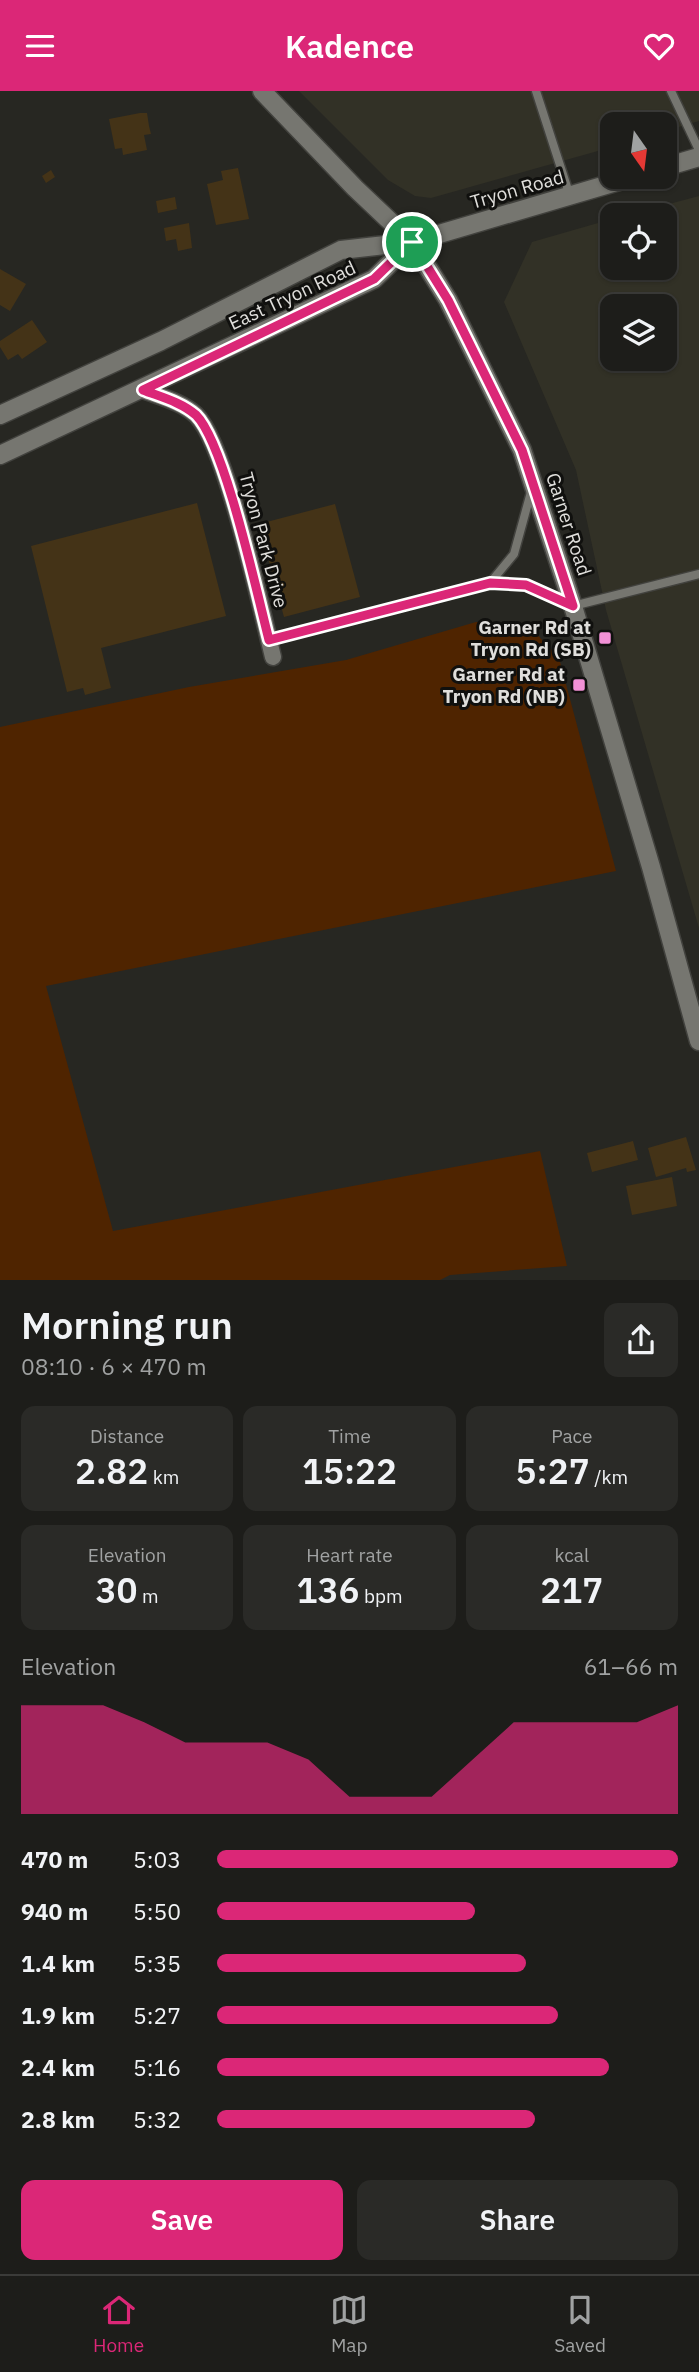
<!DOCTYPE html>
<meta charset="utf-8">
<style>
body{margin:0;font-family:"IBM Plex Sans",sans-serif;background:#2a2a27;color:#f1f3f6;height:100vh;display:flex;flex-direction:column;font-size:26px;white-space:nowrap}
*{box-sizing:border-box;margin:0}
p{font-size:23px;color:#a0a2a2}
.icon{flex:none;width:38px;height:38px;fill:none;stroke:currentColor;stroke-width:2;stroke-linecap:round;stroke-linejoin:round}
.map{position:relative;height:1189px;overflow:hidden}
.drawer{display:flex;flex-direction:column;background:#1d1d1a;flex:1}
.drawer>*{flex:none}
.needle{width:46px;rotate:166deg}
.buttons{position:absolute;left:600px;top:21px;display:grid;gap:14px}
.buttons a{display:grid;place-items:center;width:77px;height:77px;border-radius:14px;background:#1d1d1a;box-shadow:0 2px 5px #0004,0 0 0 2px #3b3b39;font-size:35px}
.pin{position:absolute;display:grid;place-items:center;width:60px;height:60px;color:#fff;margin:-30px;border:4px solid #fff;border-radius:50%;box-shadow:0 2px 7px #0007}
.round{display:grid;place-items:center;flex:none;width:74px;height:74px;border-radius:14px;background:#2a2a27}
.summary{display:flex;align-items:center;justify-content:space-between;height:119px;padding:0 21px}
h1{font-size:38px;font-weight:600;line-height:52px}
.stats{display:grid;grid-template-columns:repeat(3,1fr);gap:10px;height:119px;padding:7px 21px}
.stats div{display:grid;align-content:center;border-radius:14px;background:#2a2a27;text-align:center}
.stats b{font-size:35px;font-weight:600}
.stats small{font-size:19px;font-weight:400}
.stats p{font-size:19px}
.chart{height:196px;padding:14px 21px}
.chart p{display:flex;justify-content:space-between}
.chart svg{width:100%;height:126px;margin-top:7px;fill:#db2777;opacity:.7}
.cta{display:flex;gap:14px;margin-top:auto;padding:14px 21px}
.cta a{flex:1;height:80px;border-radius:14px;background:#db2777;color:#fff;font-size:28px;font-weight:600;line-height:80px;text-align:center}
.cta a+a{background:#2a2a27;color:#f1f3f6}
ul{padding:0 21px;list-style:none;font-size:23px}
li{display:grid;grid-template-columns:112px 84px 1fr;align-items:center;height:52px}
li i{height:18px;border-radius:9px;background:#db2777}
header{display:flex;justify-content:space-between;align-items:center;height:91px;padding:0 21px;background:#db2777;color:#fff;font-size:32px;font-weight:600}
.dock{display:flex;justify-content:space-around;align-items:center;height:98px;border-top:2px solid #3b3b39;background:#1d1d1a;font-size:19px;color:#a0a2a2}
.dock a{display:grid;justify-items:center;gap:4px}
.dock .selected{color:#db2777}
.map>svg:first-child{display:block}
</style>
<header><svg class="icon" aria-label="menu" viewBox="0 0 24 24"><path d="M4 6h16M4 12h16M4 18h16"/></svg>Kadence<svg class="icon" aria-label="heart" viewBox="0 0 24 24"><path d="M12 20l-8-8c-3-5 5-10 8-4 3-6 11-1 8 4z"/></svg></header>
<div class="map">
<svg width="699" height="1189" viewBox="0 0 699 1189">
<rect width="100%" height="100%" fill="#272722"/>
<g fill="#323126" fill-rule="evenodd">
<polygon points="299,0 699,0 699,30 665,40 665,33 612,33 612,56 431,107 415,105 388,89"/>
<path d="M699,105V837L606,519L576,379L504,211L532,151L612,128V177H665V124H628ZM612,215H665V268H612Z"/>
</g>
<polygon fill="#4f2400" points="476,531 529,535 559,567 616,780 46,895 113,1140 540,1060 567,1175 450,1184 440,1189 0,1189 0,636 189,596 346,569"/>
<g fill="#443317">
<polygon points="140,22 147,22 149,35 151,43 144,44 147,59 123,64 122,57 115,58 109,28"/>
<polygon points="238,77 249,128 216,134 207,93 223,89 221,80"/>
<polygon points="51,79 55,86 46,92 42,85"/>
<polygon points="175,106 177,118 158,122 156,110"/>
<polygon points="189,132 192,157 178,160 176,148 166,150 164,137"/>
<polygon points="0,178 26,193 10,220 0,214"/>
<polygon points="32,229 47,251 22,268 18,263 8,269 0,256 0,250"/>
<polygon points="197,412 226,525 101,557 111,597 85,604 83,597 67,601 31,455"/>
<polygon points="335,413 360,506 284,526 259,433"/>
<polygon points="686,1046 696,1079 687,1081 686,1077 656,1086 648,1057"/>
<polygon points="633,1050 638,1069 592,1081 587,1062"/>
<polygon points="672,1086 677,1115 632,1124 626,1095"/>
</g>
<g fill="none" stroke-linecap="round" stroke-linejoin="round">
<g stroke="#42423e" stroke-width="11">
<g id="service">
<polyline points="536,0 570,105"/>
<polyline points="671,0 699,59"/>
<polyline points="490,492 514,463 531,401"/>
<polyline points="269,549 490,492 526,494 573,515 699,483"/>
</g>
</g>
<g stroke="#42423e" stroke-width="19">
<path id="minor" d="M143,299C161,306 182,311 196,324C226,353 261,518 273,566"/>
</g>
<g stroke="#42423e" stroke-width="21">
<g id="tertiary">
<polyline points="0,324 161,250 341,159 412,151"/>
<polyline points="0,364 374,188 412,151"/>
</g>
</g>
<g stroke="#42423e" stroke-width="21">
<g id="secondary">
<polyline points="262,0 355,97 412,151 448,209 522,359 573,515 651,776 699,950"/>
<polyline points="665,76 699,66"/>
<polyline points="412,151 633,86"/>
</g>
</g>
<use href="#service" stroke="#767670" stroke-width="8"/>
<use href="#minor" stroke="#767670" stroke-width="16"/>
<use href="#tertiary" stroke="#767670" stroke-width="18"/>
<use href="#secondary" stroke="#767670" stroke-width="18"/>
</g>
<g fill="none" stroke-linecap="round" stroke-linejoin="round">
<g stroke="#fff" stroke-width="14">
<path id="route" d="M412,151L448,209L522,359L573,515L526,494L490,492L269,549C257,503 225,353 196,324C181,311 161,306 143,299L374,188Z"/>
</g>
<use href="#route" stroke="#db2777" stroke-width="9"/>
</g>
<g fill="#f291d6" stroke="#10100e" stroke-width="2.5">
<rect x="598" y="540" width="14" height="14" rx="3.5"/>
<rect x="572" y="587" width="14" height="14" rx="3.5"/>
</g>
<g text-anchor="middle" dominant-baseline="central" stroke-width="6" stroke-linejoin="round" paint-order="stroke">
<g font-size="19" fill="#e0dfdc" stroke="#10100e">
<text transform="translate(517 98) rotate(-16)">Tryon Road</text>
<text transform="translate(292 204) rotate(-25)">East Tryon Road</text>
<text transform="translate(569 433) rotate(72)">Garner Road</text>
<text transform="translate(264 449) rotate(75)">Tryon Park Drive</text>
</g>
<g font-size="19" font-weight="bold" fill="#e0dfdc" stroke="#10100e" text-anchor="end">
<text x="591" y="536">Garner Rd at<tspan x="591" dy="22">Tryon Rd (SB)</tspan></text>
<text x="565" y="583">Garner Rd at<tspan x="565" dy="22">Tryon Rd (NB)</tspan></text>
</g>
</g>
</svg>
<div class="buttons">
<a><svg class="needle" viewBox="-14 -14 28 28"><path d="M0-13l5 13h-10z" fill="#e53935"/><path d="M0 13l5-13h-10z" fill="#a0a2a2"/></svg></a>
<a><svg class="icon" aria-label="locate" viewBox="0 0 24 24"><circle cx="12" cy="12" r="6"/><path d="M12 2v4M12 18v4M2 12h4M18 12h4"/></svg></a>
<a><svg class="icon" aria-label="layers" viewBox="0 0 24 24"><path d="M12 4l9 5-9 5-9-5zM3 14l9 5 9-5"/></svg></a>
</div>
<div class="pin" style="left:412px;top:151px;background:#1e9e55"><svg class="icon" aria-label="arrive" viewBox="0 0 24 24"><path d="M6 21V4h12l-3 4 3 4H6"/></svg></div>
</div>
<section class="drawer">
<div class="summary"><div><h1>Morning run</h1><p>08:10 · 6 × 470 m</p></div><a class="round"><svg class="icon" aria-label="share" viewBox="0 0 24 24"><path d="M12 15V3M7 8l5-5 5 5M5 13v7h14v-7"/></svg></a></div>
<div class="stats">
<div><p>Distance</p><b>2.82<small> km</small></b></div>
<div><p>Time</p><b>15:22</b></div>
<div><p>Pace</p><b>5:27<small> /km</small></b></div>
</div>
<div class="stats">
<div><p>Elevation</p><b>30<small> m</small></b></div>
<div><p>Heart rate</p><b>136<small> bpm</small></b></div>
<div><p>kcal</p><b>217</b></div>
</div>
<div class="chart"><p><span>Elevation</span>61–66 m</p>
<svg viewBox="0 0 160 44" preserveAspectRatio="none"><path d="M0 44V6L10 6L20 6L30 12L40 19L50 19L60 19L70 25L80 38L90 38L100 38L110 25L120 12L130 12L140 12L150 12L160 6V44z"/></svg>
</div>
<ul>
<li><b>470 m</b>5:03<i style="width:100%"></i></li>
<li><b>940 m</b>5:50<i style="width:56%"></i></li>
<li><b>1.4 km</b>5:35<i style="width:67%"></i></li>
<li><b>1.9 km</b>5:27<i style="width:74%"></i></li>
<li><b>2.4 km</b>5:16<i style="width:85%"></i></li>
<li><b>2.8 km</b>5:32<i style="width:69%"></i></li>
</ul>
<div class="cta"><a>Save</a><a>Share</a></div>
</section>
<nav class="dock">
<a class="selected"><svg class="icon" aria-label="home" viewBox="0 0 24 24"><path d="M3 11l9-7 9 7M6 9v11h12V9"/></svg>Home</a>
<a><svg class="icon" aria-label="map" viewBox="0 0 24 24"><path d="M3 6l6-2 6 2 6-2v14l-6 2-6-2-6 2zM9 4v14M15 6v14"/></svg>Map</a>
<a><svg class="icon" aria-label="saved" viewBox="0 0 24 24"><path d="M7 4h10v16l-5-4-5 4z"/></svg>Saved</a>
</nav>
